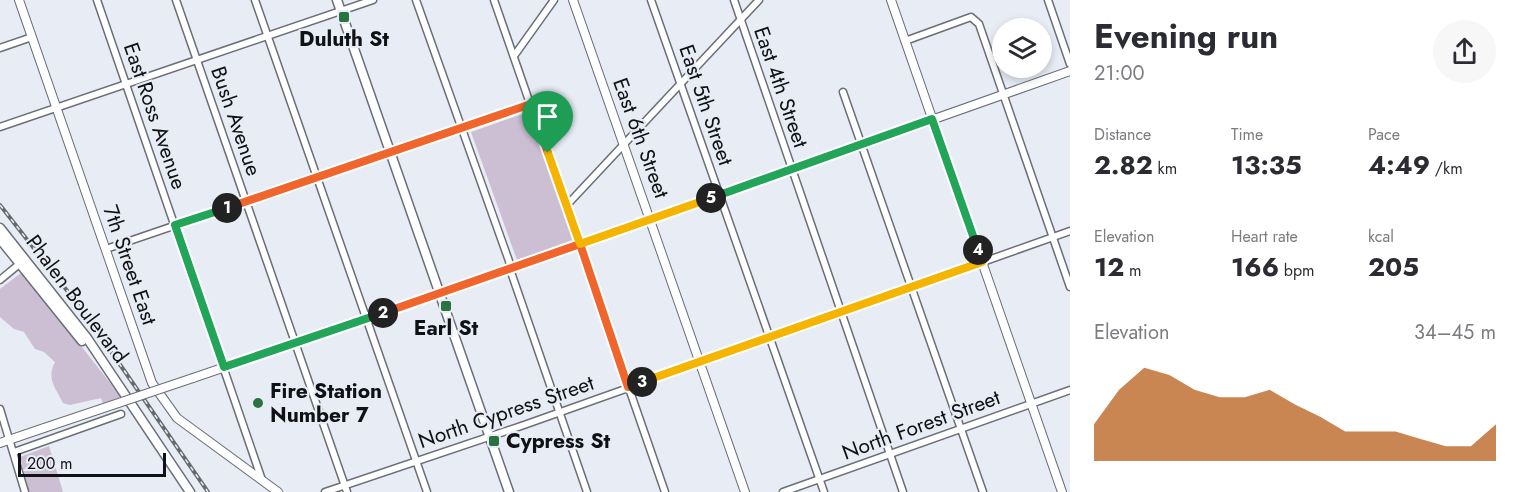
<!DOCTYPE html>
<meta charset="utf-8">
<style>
body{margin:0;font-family:Jost,sans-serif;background:#f7f7f7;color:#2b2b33;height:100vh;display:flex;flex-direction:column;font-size:22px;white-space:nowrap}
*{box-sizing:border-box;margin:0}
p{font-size:20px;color:#7c7c81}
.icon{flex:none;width:33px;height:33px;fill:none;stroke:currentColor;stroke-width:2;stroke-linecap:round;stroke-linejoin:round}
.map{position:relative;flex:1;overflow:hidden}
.side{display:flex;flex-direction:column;background:#fff;width:450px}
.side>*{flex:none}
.controls{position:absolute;left:992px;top:18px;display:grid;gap:12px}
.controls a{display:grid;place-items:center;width:60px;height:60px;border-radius:50%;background:#fff;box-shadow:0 3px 9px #0003;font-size:30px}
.scale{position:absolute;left:18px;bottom:15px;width:148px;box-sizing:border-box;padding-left:6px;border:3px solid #0f1114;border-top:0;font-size:16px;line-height:21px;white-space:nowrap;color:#0f1114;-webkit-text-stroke:4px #e7ecf5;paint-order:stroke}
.pin{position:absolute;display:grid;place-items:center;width:51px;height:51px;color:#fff;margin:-62px -26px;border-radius:50% 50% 50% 0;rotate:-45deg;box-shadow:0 0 6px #0007}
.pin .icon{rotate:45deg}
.km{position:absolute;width:30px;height:30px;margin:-15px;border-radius:50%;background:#222;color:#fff;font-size:16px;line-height:30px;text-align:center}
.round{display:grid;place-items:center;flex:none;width:63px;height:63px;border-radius:32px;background:#f7f7f7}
.head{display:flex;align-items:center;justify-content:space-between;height:102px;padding:0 24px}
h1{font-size:33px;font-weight:700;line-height:45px}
.stats{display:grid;grid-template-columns:repeat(3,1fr);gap:9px;height:102px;padding:6px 24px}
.stats div{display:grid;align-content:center}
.stats b{font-size:26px;font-weight:700}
.stats small{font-size:16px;font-weight:400}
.stats p{font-size:16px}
.chart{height:168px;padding:12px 24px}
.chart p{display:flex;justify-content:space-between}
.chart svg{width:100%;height:108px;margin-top:6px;fill:#b45309;opacity:.7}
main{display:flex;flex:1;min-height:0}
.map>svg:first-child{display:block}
</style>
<main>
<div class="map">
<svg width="1070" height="492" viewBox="0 0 1070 492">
<rect width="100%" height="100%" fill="#e7ecf5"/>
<g fill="#ccbed3">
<polygon points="528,112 574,240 517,260 471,132"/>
<path d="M21,273H24L121,397L103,403L101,398L70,405L63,403C56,388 46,379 55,362L44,352L35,349L24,332L14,329L0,317V289Z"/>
<polygon points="49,446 63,492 29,492 20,457"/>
</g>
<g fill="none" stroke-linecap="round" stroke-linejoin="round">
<g stroke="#6a6e77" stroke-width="9">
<g id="minor">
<polyline points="97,0 262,480"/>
<polyline points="176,0 347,492"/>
<polyline points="255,0 427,492"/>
<polyline points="416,0 509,261 512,275 587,492"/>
<polyline points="494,0 665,492"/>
<polyline points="651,0 824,492"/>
<polyline points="734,0 903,492"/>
<polyline points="1048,0 1070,64"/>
<polyline points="905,41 971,17 979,24 1070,287"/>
<polyline points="0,48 32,37"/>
<polyline points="514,56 554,0"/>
<polyline points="843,92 983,492"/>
<polyline points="0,127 373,0"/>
<polyline points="567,205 759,0"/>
<polyline points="106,249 531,104"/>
<polyline points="0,280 23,261"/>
<polyline points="0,409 25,492"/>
<polyline points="14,452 121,414"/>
<polyline points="325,492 524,425 1070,231"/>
<polyline points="783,492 1070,390"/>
</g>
</g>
<g stroke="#6a6e77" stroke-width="10">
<g id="tertiary">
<polyline points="19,0 152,383 177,418 278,492"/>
<polyline points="573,0 745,492"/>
<polyline points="891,0 1062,492"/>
<polyline points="193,378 442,293 1070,71"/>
<polyline points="0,443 44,428"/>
</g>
</g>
<g stroke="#6a6e77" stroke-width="11">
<g id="secondary">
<polyline points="337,0 509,492"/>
<polyline points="0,228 87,338 190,492"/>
<polyline points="0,239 82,341"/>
</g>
</g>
<use href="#minor" stroke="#fff" stroke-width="6"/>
<use href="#tertiary" stroke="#fff" stroke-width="8"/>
<use href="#secondary" stroke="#fff" stroke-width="8"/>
<g stroke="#666a6f" stroke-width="4">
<polyline id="rail" points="0,205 83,311 208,492"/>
</g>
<use href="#rail" stroke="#e7ecf5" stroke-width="1.5" stroke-dasharray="4.5" stroke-linecap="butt"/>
<g stroke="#6a6e77" stroke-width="10" stroke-linecap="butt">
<polyline id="tertiary-bridge" points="44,428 193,378"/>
</g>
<use href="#tertiary-bridge" stroke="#fff" stroke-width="8"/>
</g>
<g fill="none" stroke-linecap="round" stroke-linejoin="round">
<g stroke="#fff" stroke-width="12">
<polyline id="split-1" points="227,208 531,104 548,153"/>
</g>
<g stroke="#fff" stroke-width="12">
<polyline id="split-2" points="227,208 175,225 224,367 383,313"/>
</g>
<g stroke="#fff" stroke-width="12">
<polyline id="split-3" points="383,313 580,244 628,387 642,382"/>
</g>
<g stroke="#fff" stroke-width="12">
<polyline id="split-4" points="642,382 982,262 978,250"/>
</g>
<g stroke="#fff" stroke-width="12">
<polyline id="split-5" points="711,198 932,119 978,250"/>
</g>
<g stroke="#fff" stroke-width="12">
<polyline id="split-6" points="548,153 580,244 711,198"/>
</g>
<use href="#split-1" stroke="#f0652b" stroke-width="8"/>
<use href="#split-2" stroke="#22a559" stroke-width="8"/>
<use href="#split-3" stroke="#f0652b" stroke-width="8"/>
<use href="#split-4" stroke="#f5b400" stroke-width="8"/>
<use href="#split-5" stroke="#22a559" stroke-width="8"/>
<use href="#split-6" stroke="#f5b400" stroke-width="8"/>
</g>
<g fill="#2a7340" stroke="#e7ecf5" stroke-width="2">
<rect x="338" y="11" width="12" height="12" rx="3"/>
<rect x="440" y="300" width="12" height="12" rx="3"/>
<circle cx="258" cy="403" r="6"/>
<rect x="488" y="435" width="12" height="12" rx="3"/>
</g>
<g text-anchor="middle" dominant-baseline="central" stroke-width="4.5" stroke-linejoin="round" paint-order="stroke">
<g font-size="21" font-weight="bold" fill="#0f1114" stroke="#e7ecf5">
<text x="344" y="39">Duluth St</text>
<text x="446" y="328">Earl St</text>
<text x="270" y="391" text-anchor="start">Fire Station<tspan x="270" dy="24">Number 7</tspan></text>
<text x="506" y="441" text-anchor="start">Cypress St</text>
</g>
<g font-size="21" fill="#0f1114" stroke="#e7ecf5">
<text transform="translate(781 87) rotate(71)">East 4th Street</text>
<text transform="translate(706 105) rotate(71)">East 5th Street</text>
<text transform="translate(155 116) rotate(71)">East Ross Avenue</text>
<text transform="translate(236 121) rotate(71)">Bush Avenue</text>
<text transform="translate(641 138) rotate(70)">East 6th Street</text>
<text transform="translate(130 265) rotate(71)">7th Street East</text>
<text transform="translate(77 299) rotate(53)">Phalen Boulevard</text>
<text transform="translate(506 412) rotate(-19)">North Cypress Street</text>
<text transform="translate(921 425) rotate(-20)">North Forest Street</text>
</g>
</g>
</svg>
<div class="controls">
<a><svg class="icon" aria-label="layers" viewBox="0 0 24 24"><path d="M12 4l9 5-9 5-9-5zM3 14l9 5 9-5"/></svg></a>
</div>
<div class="scale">200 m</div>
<div class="pin" style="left:548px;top:153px;background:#1e9e55"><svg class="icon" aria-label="arrive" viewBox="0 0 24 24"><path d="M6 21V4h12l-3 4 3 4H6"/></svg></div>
<b class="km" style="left:227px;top:208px">1</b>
<b class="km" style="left:383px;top:313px">2</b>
<b class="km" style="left:642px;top:382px">3</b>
<b class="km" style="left:978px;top:250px">4</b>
<b class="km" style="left:711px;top:198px">5</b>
</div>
<section class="side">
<div class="head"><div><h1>Evening run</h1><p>21:00</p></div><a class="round"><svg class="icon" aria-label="share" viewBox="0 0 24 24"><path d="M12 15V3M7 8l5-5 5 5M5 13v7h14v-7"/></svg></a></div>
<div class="stats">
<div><p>Distance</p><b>2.82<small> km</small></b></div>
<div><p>Time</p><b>13:35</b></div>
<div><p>Pace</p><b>4:49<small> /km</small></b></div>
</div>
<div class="stats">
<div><p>Elevation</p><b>12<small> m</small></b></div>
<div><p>Heart rate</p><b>166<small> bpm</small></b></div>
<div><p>kcal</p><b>205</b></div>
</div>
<div class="chart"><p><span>Elevation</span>34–45 m</p>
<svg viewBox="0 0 160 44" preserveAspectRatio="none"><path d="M0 44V29L10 15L20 6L30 9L40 15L50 18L60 18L70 15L80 21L90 26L100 32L110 32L120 32L130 35L140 38L150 38L160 29V44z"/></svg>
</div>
</section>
</main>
